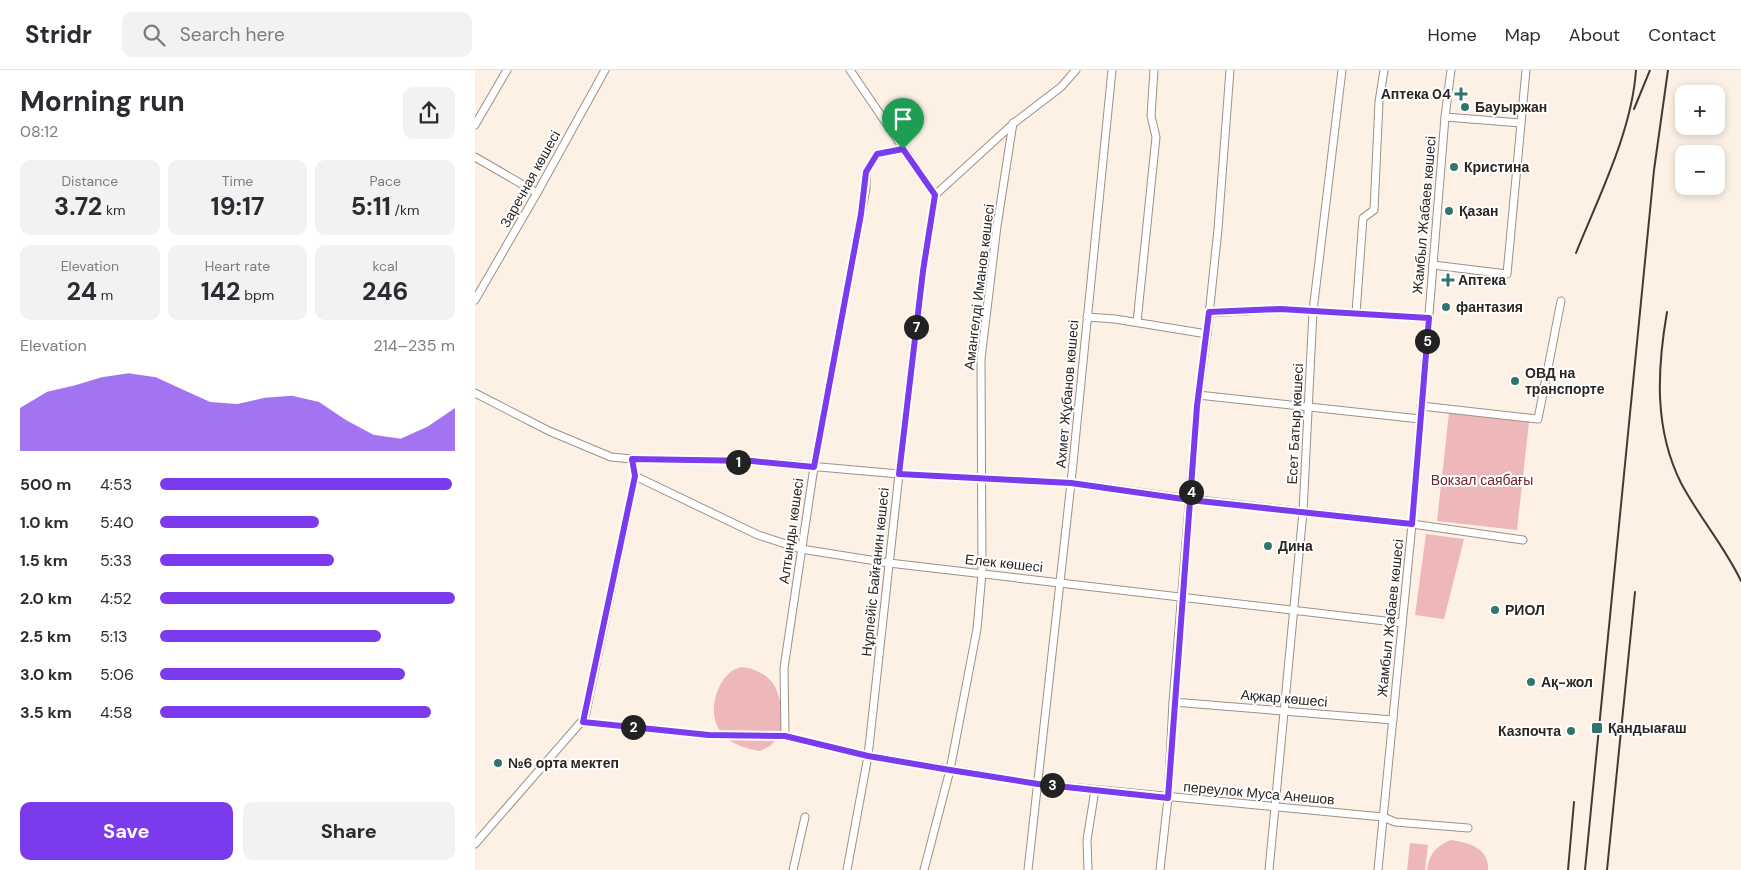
<!DOCTYPE html>
<meta charset="utf-8">
<style>
body{margin:0;font-family:"DM Sans",sans-serif;background:#f2f2f3;color:#2b2b33;height:100vh;display:flex;flex-direction:column;font-size:19px;white-space:nowrap}
*{box-sizing:border-box;margin:0}
p{font-size:16px;color:#7c7c81}
.icon{flex:none;width:28px;height:28px;fill:none;stroke:currentColor;stroke-width:2;stroke-linecap:round;stroke-linejoin:round}
.map{position:relative;flex:1;overflow:hidden}
.details{display:flex;flex-direction:column;background:#fff;width:475px}
.details>*{flex:none}
.controls{position:absolute;left:1200px;top:15px;display:grid;gap:10px}
.controls a{display:grid;place-items:center;width:50px;height:50px;border-radius:10px;background:#fff;box-shadow:0 2px 8px #0003;font-size:25px}
.pin{position:absolute;display:grid;place-items:center;width:42px;height:42px;color:#fff;margin:-51px -21px;border-radius:50% 50% 50% 0;rotate:-45deg;box-shadow:0 0 5px #0007}
.pin .icon{rotate:45deg}
.km{position:absolute;width:25px;height:25px;margin:-12px;border-radius:50%;background:#222;color:#fff;font-size:14px;line-height:25px;text-align:center}
.round{display:grid;place-items:center;flex:none;width:52px;height:52px;border-radius:10px;background:#f2f2f3}
.headline{display:flex;align-items:center;justify-content:space-between;height:85px;padding:0 20px}
h1{font-size:28px;font-weight:700;line-height:38px}
.stats{display:grid;grid-template-columns:repeat(3,1fr);gap:8px;height:85px;padding:5px 20px}
.stats div{display:grid;align-content:center;border-radius:10px;background:#f2f2f3;text-align:center}
.stats b{font-size:25px;font-weight:700}
.stats small{font-size:14px;font-weight:400}
.stats p{font-size:14px}
.chart{height:140px;padding:10px 20px}
.chart p{display:flex;justify-content:space-between}
.chart svg{width:100%;height:90px;margin-top:5px;fill:#7c3aed;opacity:.7}
.button{display:flex;gap:10px;margin-top:auto;padding:10px 20px}
.button a{flex:1;height:58px;border-radius:10px;background:#7c3aed;color:#fff;font-size:20px;font-weight:700;line-height:58px;text-align:center}
.button a+a{background:#f2f2f3;color:#2b2b33}
ul{padding:0 20px;list-style:none;font-size:16px}
li{display:grid;grid-template-columns:80px 60px 1fr;align-items:center;height:38px}
li i{height:12px;border-radius:6px;background:#7c3aed}
header{display:flex;align-items:center;gap:30px;box-sizing:border-box;height:70px;padding:0 25px;background:#fff;border-bottom:1px solid #e1e1e2}
header strong{font-size:24px}
nav{display:flex;gap:28px;margin-inline-start:auto;font-size:18px}
.search{width:350px;height:45px;background:#f2f2f3;display:flex;align-items:center;gap:12px;box-sizing:border-box;padding:0 18px;border-radius:10px;color:#7c7c81;font-size:19px}
main{display:flex;flex:1;min-height:0}
.map>svg:first-child{display:block}
</style>
<header>
<strong>Stridr</strong>
<div class="search"><svg class="icon" aria-label="search" viewBox="0 0 24 24"><circle cx="10" cy="10" r="6"/><path d="M15 15l6 6"/></svg>Search here</div>
<nav><a>Home</a><a>Map</a><a>About</a><a>Contact</a></nav>
</header>
<main>
<section class="details">
<div class="headline"><div><h1>Morning run</h1><p>08:12</p></div><a class="round"><svg class="icon" aria-label="share" viewBox="0 0 24 24"><path d="M12 15V3M7 8l5-5 5 5M5 13v7h14v-7"/></svg></a></div>
<div class="stats">
<div><p>Distance</p><b>3.72<small> km</small></b></div>
<div><p>Time</p><b>19:17</b></div>
<div><p>Pace</p><b>5:11<small> /km</small></b></div>
</div>
<div class="stats">
<div><p>Elevation</p><b>24<small> m</small></b></div>
<div><p>Heart rate</p><b>142<small> bpm</small></b></div>
<div><p>kcal</p><b>246</b></div>
</div>
<div class="chart"><p><span>Elevation</span>214–235 m</p>
<svg viewBox="0 0 160 44" preserveAspectRatio="none"><path d="M0 44V23L10 15L20 12L30 8L40 6L50 8L60 14L70 20L80 21L90 18L100 17L110 20L120 29L130 36L140 38L150 32L160 23V44z"/></svg>
</div>
<ul>
<li><b>500 m</b>4:53<i style="width:99%"></i></li>
<li><b>1.0 km</b>5:40<i style="width:54%"></i></li>
<li><b>1.5 km</b>5:33<i style="width:59%"></i></li>
<li><b>2.0 km</b>4:52<i style="width:100%"></i></li>
<li><b>2.5 km</b>5:13<i style="width:75%"></i></li>
<li><b>3.0 km</b>5:06<i style="width:83%"></i></li>
<li><b>3.5 km</b>4:58<i style="width:92%"></i></li>
</ul>
<div class="button"><a>Save</a><a>Share</a></div>
</section>
<div class="map">
<svg width="1266" height="800" viewBox="0 0 1266 800">
<rect width="100%" height="100%" fill="#fdf1e6"/>
<g fill="#eeb8ba">
<polygon points="974,343 1054,352 1042,460 962,451"/>
<polygon points="951,464 989,469 969,549 940,545"/>
<path d="M267,597C306,603 307,631 307,663L295,676L285,681C269,678 254,674 244,659C231,641 244,600 267,597Z"/>
<path d="M976,770C995,773 1014,778 1013,800H952C954,784 961,776 976,770Z"/>
<polygon points="935,773 953,775 950,800 932,800"/>
</g>
<g fill="none" stroke-linecap="round" stroke-linejoin="round">
<g stroke="#9c9187" stroke-width="9">
<g id="minor">
<polyline points="375,0 460,125"/>
<polyline points="970,47 1046,53"/>
<polyline points="0,55 32,0"/>
<polyline points="0,87 62,123"/>
<polyline points="958,195 1032,204 1051,0"/>
<polyline points="0,230 62,123 130,0"/>
<polyline points="734,243 805,239 954,248"/>
<polyline points="881,243 888,148 899,140 904,32 909,0"/>
<polyline points="612,247 640,249 732,264"/>
<polyline points="662,252 681,67 676,46 679,0"/>
<polyline points="0,323 74,361 136,387 157,389 277,391 424,404 596,413 715,429 937,454 1048,470"/>
<polyline points="723,325 945,349"/>
<polyline points="946,336 1063,349 1086,231"/>
<polyline points="157,389 160,406 283,465 326,479 414,493 927,553"/>
<polyline points="698,632 918,650"/>
<polyline points="109,652 160,406"/>
<polyline points="310,666 309,598 339,397 386,144 391,119 391,102 402,84 428,79"/>
<polyline points="0,774 106,652 234,665 310,666 393,686 563,714 908,747 920,752 993,758"/>
<polyline points="318,800 330,747"/>
<polyline points="372,800 393,686 424,404 448,201 460,125 539,53 586,17 601,0"/>
<polyline points="449,800 475,700 502,559 507,503 506,289 522,156 538,53"/>
<polyline points="553,800 596,413 637,0"/>
<polyline points="613,800 612,770 620,720"/>
<polyline points="685,800 693,728 698,632 722,337 732,264 743,159 755,0"/>
<polyline points="794,800 828,442 838,241 867,0"/>
<polyline points="903,800 937,454 970,47 976,0"/>
</g>
</g>
<use href="#minor" stroke="#fff" stroke-width="7"/>
<g stroke="#413b36" stroke-width="2">
<polyline points="1159,39 1175,0"/>
<path d="M1101,183C1124,126 1157,61 1161,0"/>
<path d="M1192,242C1182,300 1179,359 1206,413C1224,447 1250,477 1266,511"/>
<polyline points="1093,800 1099,732"/>
<polyline points="1110,800 1179,100 1193,0"/>
<polyline points="1132,800 1160,522"/>
</g>
</g>
<g fill="none" stroke-linecap="round" stroke-linejoin="round">
<g stroke="#fff" stroke-width="10">
<polyline id="route" points="428,79 402,84 391,102 386,144 339,397 277,391 157,389 160,406 108,652 234,665 310,666 393,686 475,700 563,714 693,728 722,336 734,242 805,239 954,248 937,454 715,430 596,413 424,404 448,201 460,125 428,79"/>
</g>
<use href="#route" stroke="#7c3aed" stroke-width="6"/>
</g>
<g fill="#2f756c" stroke="#fff" stroke-width="2">
<path d="M983.5 16.5h5v5h5v5h-5v5h-5v-5h-5v-5h5z"/>
<circle cx="990" cy="37" r="5"/>
<circle cx="979" cy="97" r="5"/>
<circle cx="974" cy="141" r="5"/>
<path d="M970.5 202.5h5v5h5v5h-5v5h-5v-5h-5v-5h5z"/>
<circle cx="971" cy="237" r="5"/>
<circle cx="1040" cy="311" r="5"/>
<circle cx="793" cy="476" r="5"/>
<circle cx="1020" cy="540" r="5"/>
<circle cx="1056" cy="612" r="5"/>
<rect x="1116" y="652" width="12" height="12" rx="2.5"/>
<circle cx="1096" cy="661" r="5"/>
<circle cx="23" cy="693" r="5"/>
</g>
<g text-anchor="middle" dominant-baseline="central" stroke-width="4" stroke-linejoin="round" paint-order="stroke">
<g font-size="14" font-weight="bold" fill="#2b2622" stroke="#fff" text-anchor="start">
<text x="976" y="24" text-anchor="end">Аптека 04</text>
<text x="1000" y="37">Бауыржан</text>
<text x="989" y="97">Кристина</text>
<text x="984" y="141">Қазан</text>
<text x="983" y="210">Аптека</text>
<text x="981" y="237">фантазия</text>
<text x="1050" y="303">ОВД на<tspan x="1050" dy="16">транспорте</tspan></text>
<text x="803" y="476">Дина</text>
<text x="1030" y="540">РИОЛ</text>
<text x="1066" y="612">Ақ-жол</text>
<text x="1133" y="658">Қандыағаш</text>
<text x="1086" y="661" text-anchor="end">Казпочта</text>
<text x="33" y="693">№6 орта мектеп</text>
</g>
<g font-size="14" fill="#2b2622" stroke="#fff">
<text transform="translate(55 109) rotate(-61)">Заречная көшесі</text>
<text transform="translate(949 145) rotate(-85)">Жамбыл Жабаев көшесі</text>
<text transform="translate(504 217) rotate(-83)">Амангелді Иманов көшесі</text>
<text transform="translate(592 324) rotate(-85)">Ахмет Жұбанов көшесі</text>
<text transform="translate(820 354) rotate(-87)">Есет Батыр көшесі</text>
<text transform="translate(316 461) rotate(-82)">Алтынды көшесі</text>
<text transform="translate(529 493) rotate(6)">Елек көшесі</text>
<text transform="translate(400 502) rotate(-84)">Нұрпейіс Байғанин көшесі</text>
<text transform="translate(915 548) rotate(-84)">Жамбыл Жабаев көшесі</text>
<text transform="translate(809 628) rotate(5)">Ақжар көшесі</text>
<text transform="translate(784 723) rotate(5)">переулок Муса Анешов</text>
</g>
<g font-size="14" fill="#702530" stroke="#fff">
<text x="1007" y="410">Вокзал саябағы</text>
</g>
</g>
</svg>
<div class="controls">
<a>+</a>
<a>−</a>
</div>
<div class="pin" style="left:428px;top:79px;background:#1e9e55"><svg class="icon" aria-label="arrive" viewBox="0 0 24 24"><path d="M6 21V4h12l-3 4 3 4H6"/></svg></div>
<b class="km" style="left:263px;top:392px">1</b>
<b class="km" style="left:158px;top:657px">2</b>
<b class="km" style="left:577px;top:715px">3</b>
<b class="km" style="left:716px;top:422px">4</b>
<b class="km" style="left:952px;top:271px">5</b>
<b class="km" style="left:441px;top:257px">7</b>
</div>
</main>
